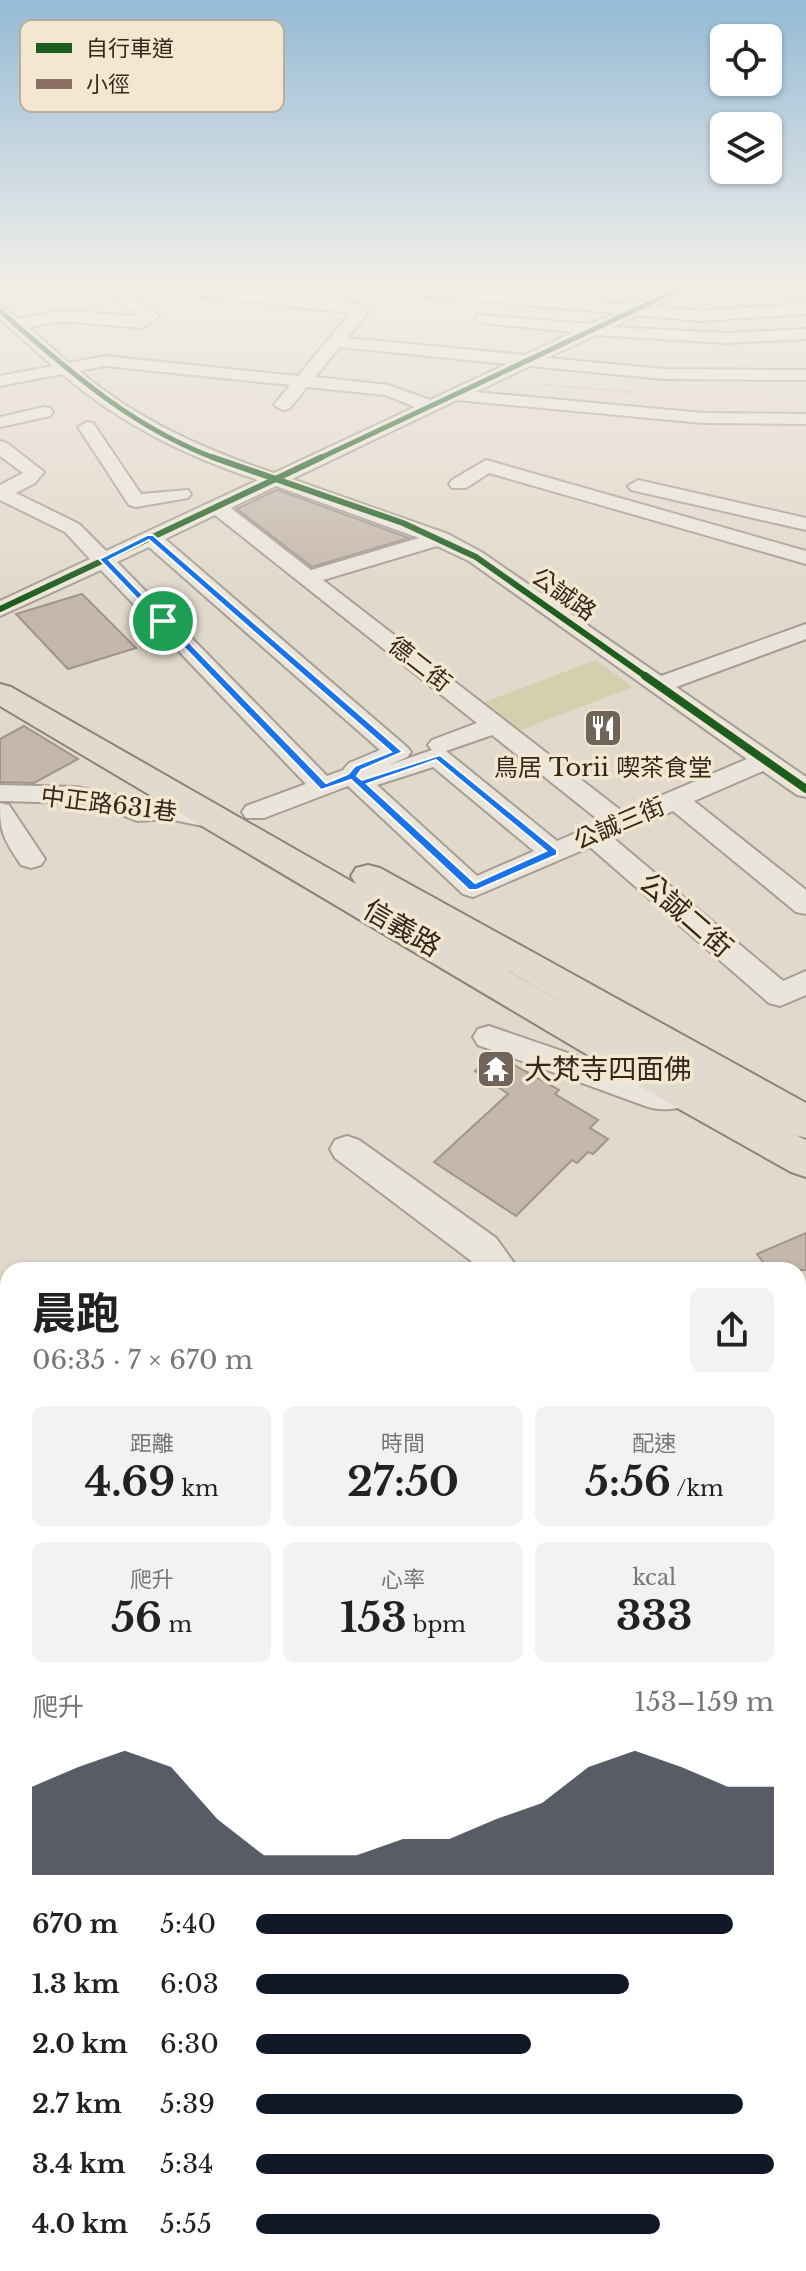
<!DOCTYPE html>
<html lang="zh-TW">
<meta charset="utf-8">
<style>
body{margin:0;font-family:"Libre Baskerville","Noto Sans TC",serif;background:#f2f2f2;color:#222;height:100vh;display:flex;flex-direction:column;font-size:30px;white-space:nowrap}
*{box-sizing:border-box;margin:0}
p{font-size:26px;color:#767676}
.icon{flex:none;width:44px;height:44px;fill:none;stroke:currentColor;stroke-width:2;stroke-linecap:round;stroke-linejoin:round}
.map{position:relative;flex:1;overflow:hidden}
.sheet{position:absolute;left:0px;top:1262px;width:806px;height:1010px;display:flex;flex-direction:column;background:#fff;border-radius:24px 24px 0 0;box-shadow:0 2px 6px #0004}
.sheet>*{flex:none}
.buttons{position:absolute;left:710px;top:24px;display:grid;gap:16px}
.buttons a{display:grid;place-items:center;width:72px;height:72px;border-radius:12px;background:#fff;box-shadow:0 2px 6px #0004;font-size:40px}
.pin{position:absolute;display:grid;place-items:center;width:68px;height:68px;color:#fff;margin:-34px;border:4px solid #fff;border-radius:50%;box-shadow:0 2px 8px #0007}
.round{display:grid;place-items:center;flex:none;width:84px;height:84px;border-radius:12px;background:#f2f2f2}
.summary{display:flex;align-items:center;justify-content:space-between;height:136px;padding:0 32px}
h1{font-size:44px;font-weight:700;line-height:60px}
.stats{display:grid;grid-template-columns:repeat(3,1fr);gap:12px;height:136px;padding:8px 32px}
.stats div{display:grid;align-content:center;border-radius:12px;background:#f2f2f2;text-align:center}
.stats b{font-size:40px;font-weight:700}
.stats small{font-size:22px;font-weight:400}
.stats p{font-size:22px}
.chart{height:224px;padding:16px 32px}
.chart p{display:flex;justify-content:space-between}
.chart svg{width:100%;height:144px;margin-top:8px;fill:#111827;opacity:.7}
ul{padding:0 32px;list-style:none;font-size:26px}
li{display:grid;grid-template-columns:128px 96px 1fr;align-items:center;height:60px}
li i{height:20px;border-radius:10px;background:#111827}
.map>svg:first-child{display:block}
</style>
<div class="map">
<svg width="806" height="2271" viewBox="0 0 806 2271">
<rect width="100%" height="100%" fill="#e1d9cb"/>
<g fill="#d3d0ae">
<polygon points="704,284 806,284 806,303 739,309 669,308 671,302"/>
<polygon points="596,660 633,687 518,731 482,703"/>
</g>
<g fill="#c5b7ac" stroke="#a1958b" stroke-width="2">
<polygon points="276,490 278,490 409,538 312,567 237,509"/>
<polygon points="82,594 136,648 68,669 16,614"/>
<polygon points="24,726 78,759 34,783 0,782 0,739"/>
<polygon points="496,1055 559,1090 555,1094 598,1120 590,1128 608,1139 593,1154 588,1152 577,1163 572,1160 516,1216 434,1162 508,1094 475,1071"/>
<polygon points="806,1233 806,1270 769,1270 757,1254"/>
</g>
<g fill="none" stroke-linecap="round" stroke-linejoin="round">
<g stroke="#a69e95" stroke-width="4">
<g id="minor">
<path d="M93,284H111L159,316L141,328L62,321L28,327L69,363L105,356L298,376L350,313L204,296L199,294V288L279,294L272,284H287L296,295C317,298 352,297 368,312L347,338L525,355L574,332L483,323L475,318L477,315L591,324L616,313L353,289L345,284H401L633,305L678,284H697L654,307L701,311L806,304V314L701,321L637,315L613,327L725,333L806,329V339L725,343L596,335L547,358L664,369L806,370V380L664,379L530,366L476,392L703,413L806,414V424L703,423L457,400L292,479L448,534L483,553L661,676L806,624V639L676,687L806,777V797L797,795L763,771L694,801L806,890V914L796,912L673,811L612,837L783,981L806,971V995L780,1006L769,1003L590,847L473,897L463,894L348,786L264,818H246L242,812L246,806L306,784L101,570L0,616V601L90,559L65,532L0,500V485L23,473L0,456V441L7,443L44,472L35,483L16,493L79,524L106,551L258,480C185,456 121,424 62,374L0,386V376L53,366L0,319V306L18,319L62,311L140,316ZM340,347L507,364L430,400L388,385L315,377ZM105,366L290,385L274,405L283,410L289,409L307,387L385,395L415,407L274,473C202,449 138,420 79,371ZM276,486L419,538L311,570L231,508ZM215,515L477,723L432,740L428,745L432,750L389,765L407,757L411,752L407,747L165,539ZM437,546L469,561L747,759L623,812L323,580ZM149,547L380,750L349,763L343,770L327,776L117,562ZM492,735L601,822L557,841L446,751ZM433,767L534,851L477,876L377,785Z"/>
<polygon points="44,407 50,408 53,412 50,416 0,427 0,417"/>
<polygon points="87,422 93,423 141,494 188,490 191,494 188,498 136,507 129,505 78,427"/>
<polygon points="486,460 806,551 806,564 489,473 466,488 452,488 449,484 452,480"/>
<polygon points="638,480 806,518 806,530 631,490 628,486"/>
<polygon points="0,785 76,787 124,797 141,805 169,803 227,815 231,821 227,827 217,829 169,819 137,821 107,809 76,803 0,801"/>
<path d="M0,803L9,805L45,859L41,865L31,868L21,865C4,839 0,835 0,803Z"/>
<path d="M489,1026L661,1085L686,1082L698,1085L703,1094L698,1103C681,1108 665,1112 648,1107L478,1045L473,1037L478,1029Z"/>
<polygon points="347,1136 359,1140 496,1238 519,1270 479,1270 470,1260 335,1158 330,1149 335,1140"/>
<polygon points="798,1313 806,1316 806,1351 798,1348"/>
<polygon points="798,1848 806,1851 806,1901 798,1898"/>
<polygon points="806,2174 806,2271 753,2271 756,2264 798,2264 798,2177"/>
</g>
</g>
<g stroke="#8c847b" stroke-width="4">
<polygon id="major" points="0,684 11,687 762,1116 356,884 351,876 356,868 368,865 380,868 806,1103 806,1138 796,1135 806,1140 806,1177 791,1172 672,1105 0,706"/>
</g>
<g stroke="#c2bcb3" stroke-width="2" stroke-dasharray="3 2" stroke-linecap="butt">
<polyline points="605,284 615,290"/>
<polyline points="534,384 633,392 631,395"/>
</g>
<use href="#minor" fill="#eae5dc" fill-rule="evenodd"/>
<use href="#major" fill="#e1dace" fill-rule="evenodd"/>
<polyline stroke="#8d6e63" stroke-width="10" stroke-dasharray="20 10" stroke-linecap="butt" points="0,1492 8,1486"/>
<g stroke="#f3e7d0" stroke-width="7">
<g id="cycleway-far2">
<path d="M0,311C68,370 131,427 217,459"/>
<polyline points="318,459 690,284"/>
</g>
</g>
<g stroke="#f3e7d0" stroke-width="9">
<g id="cycleway-far1">
<polyline points="212,457 403,523 476,557 648,678"/>
<polyline points="0,609 322,457"/>
</g>
</g>
<g stroke="#f3e7d0" stroke-width="12">
<polyline id="cycleway" points="645,676 806,789"/>
</g>
<use href="#cycleway-far2" stroke="#1b5e20" stroke-width="5"/>
<use href="#cycleway-far1" stroke="#1b5e20" stroke-width="6"/>
<use href="#cycleway" stroke="#1b5e20" stroke-width="8"/>
</g>
<linearGradient id="sky" x2="0" y2="1"><stop stop-color="#94bbd6"/><stop offset="0.47" stop-color="#f2eee8"/><stop offset="1" stop-color="#f2eee8" stop-opacity="0"/></linearGradient>
<rect width="806" height="602" fill="url(#sky)"/>
<path fill="#1a73e8" stroke="#fff" stroke-width="2" fill-rule="evenodd" d="M147,535H153L403,752L361,770L357,776L362,780L440,755L557,850V855L477,890H469L351,780L321,790L99,559ZM149,540L391,752L355,766L348,774L326,783L109,560ZM436,760L546,851L475,883L367,784Z"/>
<defs>
<g id="restaurant-square" transform="scale(2)"><rect x="-9" y="-9" width="18" height="18" rx="4" fill="#71655a" stroke="#f3e7d0"/><path d="M-5-6h1v4h1v-4h1v4h1v-4h1v5L-1.5 .5V6h-2V.5L-5-1ZM5-6V6H3V1.5H1.5Q1.5-4 5-6Z" fill="#fff"/></g>
<g id="temple-square" transform="scale(2)"><rect x="-9" y="-9" width="18" height="18" rx="4" fill="#71655a" stroke="#f3e7d0"/><path d="M0-6L5-2H3V0L6.5 2.5H4V6H1.5V3h-3V6H-4V2.5H-6.5L-3 0V-2H-5Z" fill="#fff"/></g>
</defs>
<g fill-rule="evenodd">
<use href="#restaurant-square" x="603" y="728"/>
<use href="#temple-square" x="496" y="1069"/>
</g>
<g text-anchor="middle" dominant-baseline="central" stroke-width="7" stroke-linejoin="round" paint-order="stroke">
<g font-size="24" fill="#34271d" stroke="#f3e7d0">
<text transform="translate(564 594) rotate(35)">公誠路</text>
<text transform="translate(420 664) rotate(38)">德二街</text>
<text transform="translate(109 804) rotate(7)">中正路631巷</text>
<text transform="translate(619 823) rotate(-23)">公誠三街</text>
</g>
<g font-size="24" fill="#34271d" stroke="#f3e7d0">
<text x="603" y="767">鳥居 Torii 喫茶食堂</text>
</g>
<g font-size="28" fill="#34271d" stroke="#f3e7d0">
<text transform="translate(686 915) rotate(41)">公誠二街</text>
<text transform="translate(402 928) rotate(30)">信義路</text>
</g>
<g font-size="28" fill="#34271d" stroke="#f3e7d0" text-anchor="start">
<text x="524" y="1069">大梵寺四面佛</text>
</g>
</g>
<rect x="20" y="20" width="264" height="92" rx="12" fill="#f3e7d0" stroke="#baad9a" stroke-width="2"/>
<rect x="36" y="43" width="36" height="10" fill="#1b5e20"/>
<rect x="36" y="79" width="36" height="10" fill="#8d6e63"/>
<g font-size="22" fill="#34271d">
<text x="86" y="56">自行車道</text>
<text x="86" y="92">小徑</text>
</g>
</svg>
<div class="buttons">
<a><svg class="icon" aria-label="locate" viewBox="0 0 24 24"><circle cx="12" cy="12" r="6"/><path d="M12 2v4M12 18v4M2 12h4M18 12h4"/></svg></a>
<a><svg class="icon" aria-label="layers" viewBox="0 0 24 24"><path d="M12 4l9 5-9 5-9-5zM3 14l9 5 9-5"/></svg></a>
</div>
<div class="pin" style="left:163px;top:621px;background:#1e9e55"><svg class="icon" aria-label="arrive" viewBox="0 0 24 24"><path d="M6 21V4h12l-3 4 3 4H6"/></svg></div>
<section class="sheet">
<div class="summary"><div><h1>晨跑</h1><p>06:35 · 7 × 670 m</p></div><a class="round"><svg class="icon" aria-label="share" viewBox="0 0 24 24"><path d="M12 15V3M7 8l5-5 5 5M5 13v7h14v-7"/></svg></a></div>
<div class="stats">
<div><p>距離</p><b>4.69<small> km</small></b></div>
<div><p>時間</p><b>27:50</b></div>
<div><p>配速</p><b>5:56<small> /km</small></b></div>
</div>
<div class="stats">
<div><p>爬升</p><b>56<small> m</small></b></div>
<div><p>心率</p><b>153<small> bpm</small></b></div>
<div><p>kcal</p><b>333</b></div>
</div>
<div class="chart"><p><span>爬升</span>153–159 m</p>
<svg viewBox="0 0 160 44" preserveAspectRatio="none"><path d="M0 44V17L10 11L20 6L30 11L40 27L50 38L60 38L70 38L80 33L90 33L100 27L110 22L120 11L130 6L140 11L150 17L160 17V44z"/></svg>
</div>
<ul>
<li><b>670 m</b>5:40<i style="width:92%"></i></li>
<li><b>1.3 km</b>6:03<i style="width:72%"></i></li>
<li><b>2.0 km</b>6:30<i style="width:53%"></i></li>
<li><b>2.7 km</b>5:39<i style="width:94%"></i></li>
<li><b>3.4 km</b>5:34<i style="width:100%"></i></li>
<li><b>4.0 km</b>5:55<i style="width:78%"></i></li>
</ul>
</section>
</div>
